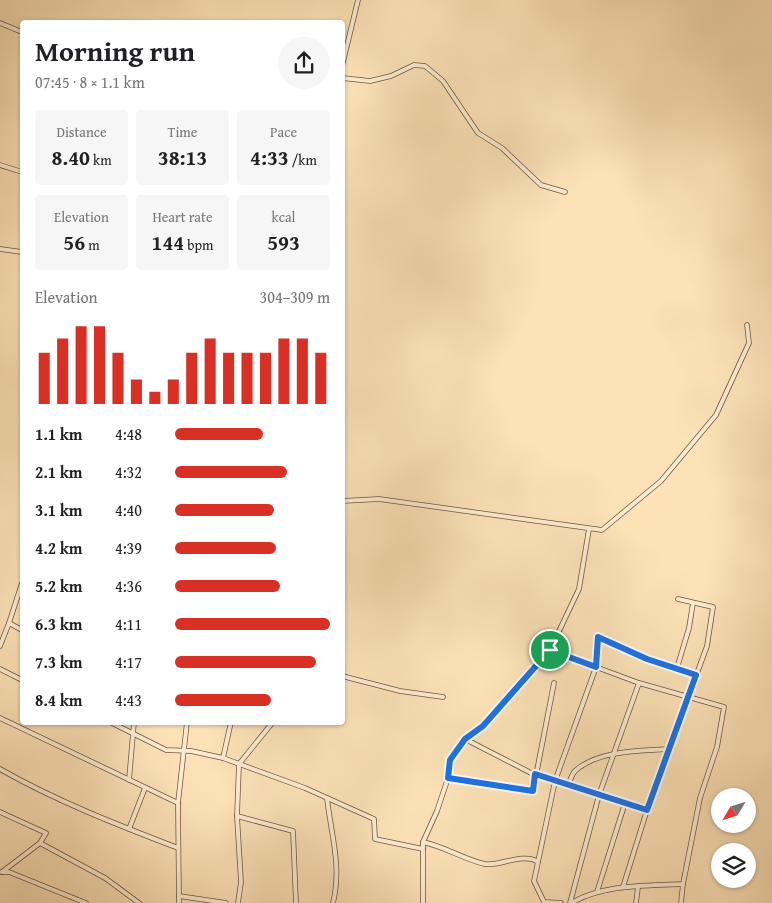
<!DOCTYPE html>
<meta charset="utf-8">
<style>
body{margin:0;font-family:"Gentium Book Plus",serif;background:#f6f6f6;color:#202124;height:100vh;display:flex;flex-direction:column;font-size:19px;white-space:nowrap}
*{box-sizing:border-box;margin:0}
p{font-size:16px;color:#757577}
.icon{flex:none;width:28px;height:28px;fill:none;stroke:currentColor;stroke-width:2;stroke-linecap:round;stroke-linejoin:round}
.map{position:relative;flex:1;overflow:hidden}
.panel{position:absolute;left:20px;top:20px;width:325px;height:705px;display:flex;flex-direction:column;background:#fff;border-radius:5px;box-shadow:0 1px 4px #0004}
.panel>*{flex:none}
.needle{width:32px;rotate:232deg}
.buttons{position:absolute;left:711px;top:788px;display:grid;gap:10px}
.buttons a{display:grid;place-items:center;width:45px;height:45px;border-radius:50%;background:#fff;box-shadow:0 1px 4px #0004;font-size:25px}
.pin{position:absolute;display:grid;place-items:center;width:42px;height:42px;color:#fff;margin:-21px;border:2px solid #fff;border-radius:50%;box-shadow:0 1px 5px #0007}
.round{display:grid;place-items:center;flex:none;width:52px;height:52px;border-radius:26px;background:#f6f6f6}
.headline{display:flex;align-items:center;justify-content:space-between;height:85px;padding:0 15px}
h1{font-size:28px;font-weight:600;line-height:38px}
.stats{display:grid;grid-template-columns:repeat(3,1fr);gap:8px;height:85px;padding:5px 15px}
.stats div{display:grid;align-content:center;border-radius:5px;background:#f6f6f6;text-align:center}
.stats b{font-size:21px;font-weight:600}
.stats small{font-size:14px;font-weight:400}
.stats p{font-size:14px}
.chart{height:140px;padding:10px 15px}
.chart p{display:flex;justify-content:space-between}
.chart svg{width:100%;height:90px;margin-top:5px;stroke:#d93025;stroke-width:6}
ul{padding:0 15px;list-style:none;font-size:16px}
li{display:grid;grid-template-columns:80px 60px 1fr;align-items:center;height:38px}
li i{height:12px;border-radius:6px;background:#d93025}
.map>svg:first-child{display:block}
</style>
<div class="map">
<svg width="772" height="903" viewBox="0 0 772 903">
<rect width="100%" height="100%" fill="#fde2b8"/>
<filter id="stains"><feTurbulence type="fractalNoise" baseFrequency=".004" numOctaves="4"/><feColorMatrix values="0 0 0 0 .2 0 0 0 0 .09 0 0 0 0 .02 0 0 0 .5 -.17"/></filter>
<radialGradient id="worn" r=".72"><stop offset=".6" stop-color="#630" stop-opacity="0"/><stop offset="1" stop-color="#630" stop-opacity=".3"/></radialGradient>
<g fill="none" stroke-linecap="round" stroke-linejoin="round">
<g stroke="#6d5841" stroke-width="5.5">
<g id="street">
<polyline points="0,23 22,32"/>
<polyline points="342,66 358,0"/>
<polyline points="342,78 370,81 391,76 414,65 425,66 443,81 478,133 502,148 541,185 565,192"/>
<polyline points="0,165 22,172"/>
<polyline points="0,249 22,252"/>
<polyline points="342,501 379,499 602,530 661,481 716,415 749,343 747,325"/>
<polyline points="9,623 22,583"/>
<polyline points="0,646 9,623 22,630"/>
<polyline points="550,650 596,667 598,637 647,659 696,675"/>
<polyline points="677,668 689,628 693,603"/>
<polyline points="0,669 22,680"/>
<polyline points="342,676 400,691 443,697"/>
<polyline points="0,718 178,803"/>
<polyline points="110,722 166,750 191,751 223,758 305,788 374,819 375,839 423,849"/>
<polyline points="465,739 535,775 647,810 623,887"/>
<polyline points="223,758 231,722"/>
<path d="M0,769C56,801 118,825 178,848"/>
<polyline points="448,778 533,791 554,683"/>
<polyline points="129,780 134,722"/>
<path d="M568,785C570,781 572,774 575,771C598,750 640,751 669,749"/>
<path d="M327,798C331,835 342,865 333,903"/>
<polyline points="647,810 707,646 713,607 678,599"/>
<polyline points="0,812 46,833 40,843"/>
<polyline points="237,816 293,831 296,903"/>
<polyline points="129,829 145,788"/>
<path d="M423,842C446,847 465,860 485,864C497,867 524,852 538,862"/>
<polyline points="2,872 40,843 105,878 139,903"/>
<polyline points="2,872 9,872 86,903"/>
<polyline points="597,892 625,803"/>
<polyline points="179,896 226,903"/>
<polyline points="179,903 178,803 187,722"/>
<polyline points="238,903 241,882 237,816 239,764 273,722"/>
<polyline points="423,903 423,842 437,811 448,778 450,760 465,739 483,726 551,648 579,589 589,529"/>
<path d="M561,903L544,902L534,881L555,781L596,667L639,683L724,707L717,747L700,798L683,884C645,886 605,884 571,903"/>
<polyline points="570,903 599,795 639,683"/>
<polyline points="636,903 638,887"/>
<polyline points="681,903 683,884"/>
</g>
</g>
<use href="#street" stroke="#feecd1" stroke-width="4"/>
</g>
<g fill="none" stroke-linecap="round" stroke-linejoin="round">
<g stroke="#fff" stroke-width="10">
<polygon id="route" points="598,637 647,659 696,675 647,810 535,774 533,791 448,778 450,760 465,739 483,726 550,650 596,667"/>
</g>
<use href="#route" stroke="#1a73e8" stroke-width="6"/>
</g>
<rect width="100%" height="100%" filter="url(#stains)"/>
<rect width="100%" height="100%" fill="url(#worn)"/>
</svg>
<div class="buttons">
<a><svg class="needle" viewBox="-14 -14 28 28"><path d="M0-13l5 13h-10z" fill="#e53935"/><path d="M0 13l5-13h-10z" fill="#757577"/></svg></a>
<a><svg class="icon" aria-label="layers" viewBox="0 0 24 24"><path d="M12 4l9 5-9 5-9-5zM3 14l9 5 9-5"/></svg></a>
</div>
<div class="pin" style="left:550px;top:650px;background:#1e9e55"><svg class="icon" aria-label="arrive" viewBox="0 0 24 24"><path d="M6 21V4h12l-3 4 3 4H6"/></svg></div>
<section class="panel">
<div class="headline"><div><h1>Morning run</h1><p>07:45 · 8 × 1.1 km</p></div><a class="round"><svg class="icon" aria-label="share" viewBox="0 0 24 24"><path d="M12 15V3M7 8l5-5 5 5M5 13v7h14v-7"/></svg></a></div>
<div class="stats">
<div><p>Distance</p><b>8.40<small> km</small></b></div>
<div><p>Time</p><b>38:13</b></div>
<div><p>Pace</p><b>4:33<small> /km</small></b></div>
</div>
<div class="stats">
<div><p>Elevation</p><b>56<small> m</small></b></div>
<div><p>Heart rate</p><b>144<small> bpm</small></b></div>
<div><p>kcal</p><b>593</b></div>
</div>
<div class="chart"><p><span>Elevation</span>304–309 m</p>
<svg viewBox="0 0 160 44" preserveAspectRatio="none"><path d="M5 44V19M15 44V12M25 44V6M35 44V6M45 44V19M55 44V32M65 44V38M75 44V32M85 44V19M95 44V12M105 44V19M115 44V19M125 44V19M135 44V12M145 44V12M155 44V19"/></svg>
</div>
<ul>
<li><b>1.1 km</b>4:48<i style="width:57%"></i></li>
<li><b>2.1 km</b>4:32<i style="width:72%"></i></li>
<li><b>3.1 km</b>4:40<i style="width:64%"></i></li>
<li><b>4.2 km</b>4:39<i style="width:65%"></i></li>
<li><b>5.2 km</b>4:36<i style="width:68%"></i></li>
<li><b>6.3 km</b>4:11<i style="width:100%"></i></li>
<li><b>7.3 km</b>4:17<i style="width:91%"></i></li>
<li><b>8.4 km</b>4:43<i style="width:62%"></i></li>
</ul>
</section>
</div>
